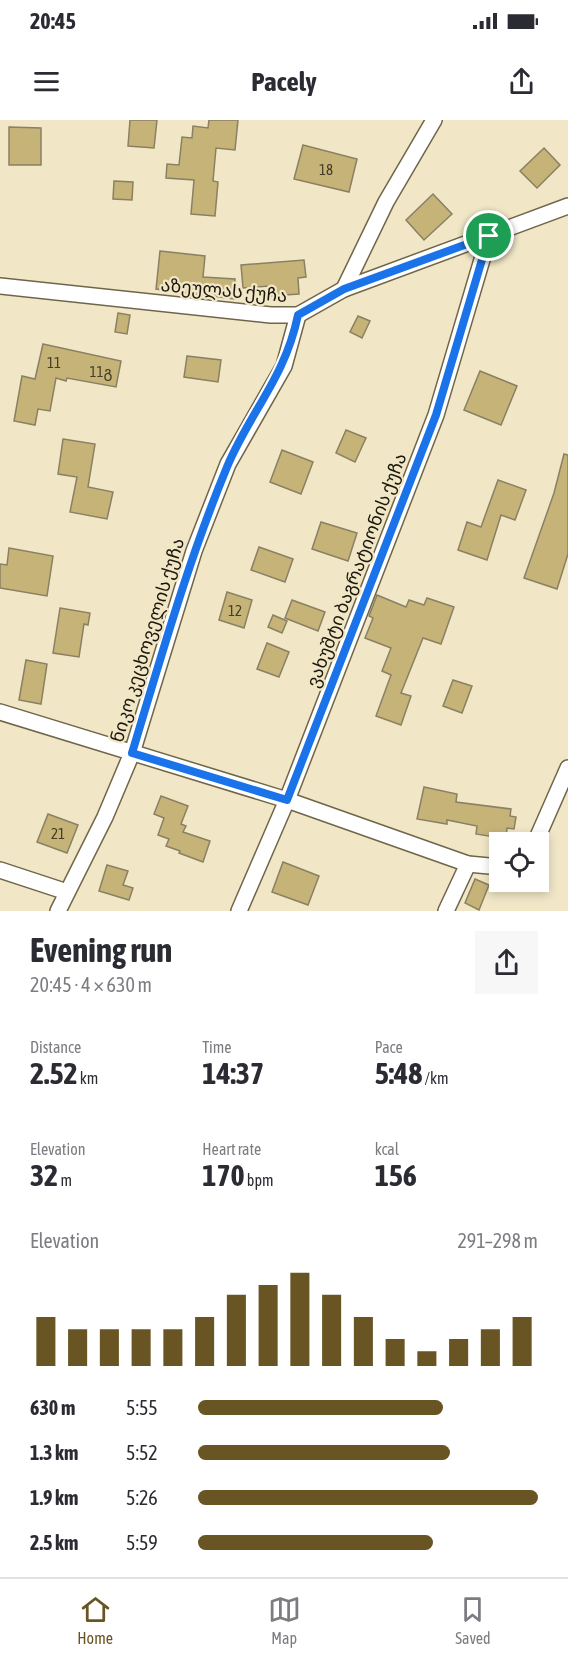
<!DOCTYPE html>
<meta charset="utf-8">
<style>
body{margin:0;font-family:"Asap Condensed","Noto Sans Georgian",sans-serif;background:#f7f7f7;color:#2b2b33;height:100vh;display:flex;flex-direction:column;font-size:22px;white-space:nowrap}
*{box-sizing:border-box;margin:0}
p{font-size:20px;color:#7c7c81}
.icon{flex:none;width:33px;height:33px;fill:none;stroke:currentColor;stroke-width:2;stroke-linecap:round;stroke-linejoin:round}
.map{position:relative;height:791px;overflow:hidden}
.panel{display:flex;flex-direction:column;background:#fff;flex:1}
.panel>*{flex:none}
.controls{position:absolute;left:489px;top:712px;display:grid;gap:12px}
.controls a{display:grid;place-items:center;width:60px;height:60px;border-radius:0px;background:#fff;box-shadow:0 3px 9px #0003;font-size:30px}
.pin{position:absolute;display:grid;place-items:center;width:51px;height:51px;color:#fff;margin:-26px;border:3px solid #fff;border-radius:50%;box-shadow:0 2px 6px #0007}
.round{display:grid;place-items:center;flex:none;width:63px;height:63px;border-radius:0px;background:#f7f7f7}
.head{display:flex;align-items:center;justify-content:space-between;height:102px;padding:0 30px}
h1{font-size:33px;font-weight:700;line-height:45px}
.figures{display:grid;grid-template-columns:repeat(3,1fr);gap:9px;height:102px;padding:6px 30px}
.figures div{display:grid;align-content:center}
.figures b{font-size:30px;font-weight:700}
.figures small{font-size:16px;font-weight:400}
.figures p{font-size:16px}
.chart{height:168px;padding:12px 30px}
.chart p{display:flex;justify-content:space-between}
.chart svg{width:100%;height:108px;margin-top:6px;stroke:#695423;stroke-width:6}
ul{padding:0 30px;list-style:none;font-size:20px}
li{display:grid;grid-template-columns:96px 72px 1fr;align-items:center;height:45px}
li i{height:15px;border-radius:8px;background:#695423}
.status{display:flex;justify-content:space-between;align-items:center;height:42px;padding:0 30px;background:#fff;direction:ltr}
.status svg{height:16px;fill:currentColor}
header{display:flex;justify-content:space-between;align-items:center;height:78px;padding:0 30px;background:#fff;font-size:27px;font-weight:700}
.menu{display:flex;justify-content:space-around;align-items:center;height:84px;border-top:2px solid #e1e1e2;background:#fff;font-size:16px;color:#7c7c81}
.menu a{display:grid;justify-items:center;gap:3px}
.menu .current{color:#695423}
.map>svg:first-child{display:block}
</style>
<div class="status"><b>20:45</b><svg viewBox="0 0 49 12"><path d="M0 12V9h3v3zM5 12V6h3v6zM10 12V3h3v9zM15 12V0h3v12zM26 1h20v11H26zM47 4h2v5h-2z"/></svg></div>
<header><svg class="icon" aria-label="menu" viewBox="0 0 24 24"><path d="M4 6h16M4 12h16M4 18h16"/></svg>Pacely<svg class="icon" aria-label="share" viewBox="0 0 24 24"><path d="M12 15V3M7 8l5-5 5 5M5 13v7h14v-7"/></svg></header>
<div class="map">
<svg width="568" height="791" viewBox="0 0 568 791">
<rect width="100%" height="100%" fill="#f1e7c7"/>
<g fill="#c5b378" stroke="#8a8063" stroke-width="1.5">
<polygon points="130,0 157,0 154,28 128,26"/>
<polygon points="209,0 238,0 235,30 216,28 213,61 218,62 215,96 191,94 194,60 166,58 167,44 179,45 182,17 192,18 193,6 208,8"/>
<polygon points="9,7 41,8 41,45 9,45"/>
<polygon points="303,25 357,39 349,72 294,59"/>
<polygon points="544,28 560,45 537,68 520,51"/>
<polygon points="114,61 133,62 132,80 113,79"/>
<polygon points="433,74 452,94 424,120 406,100"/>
<polygon points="160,131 205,136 203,157 235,159 234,179 156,169"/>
<polygon points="304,140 306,157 298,158 299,174 270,176 269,166 243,168 241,145"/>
<polygon points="118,193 130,195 127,214 115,212"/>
<polygon points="358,196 370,201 362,218 350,212"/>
<polygon points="43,224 121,241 116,267 67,258 66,261 56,258 50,291 38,289 35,305 14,301 22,256 35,259"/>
<polygon points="187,236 221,240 218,262 184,257"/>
<polygon points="480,251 517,266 501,305 464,290"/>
<polygon points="346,310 366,318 355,342 336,333"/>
<polygon points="63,319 95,324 88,367 113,372 107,399 70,392 77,357 58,354"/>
<polygon points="282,330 313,342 301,374 270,362"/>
<polygon points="564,334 568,335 568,434 557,469 524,458 554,373"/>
<polygon points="498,360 526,370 515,400 501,395 487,440 458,430 467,402 481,407"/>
<polygon points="321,402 357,413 348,441 312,429"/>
<polygon points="259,427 293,439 285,462 251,450"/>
<polygon points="9,428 53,436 47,476 0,468 0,444 7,445"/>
<polygon points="227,472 252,480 244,508 219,500"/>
<polygon points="377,475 406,487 409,480 424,485 427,478 454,487 441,524 423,518 401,573 411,576 401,605 376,596 391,555 382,551 391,528 365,518 373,498 369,496"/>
<polygon points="292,480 325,492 318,511 285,498"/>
<polygon points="60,488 90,493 88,505 84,504 79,537 53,533"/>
<polygon points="273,495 287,501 282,513 268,507"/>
<polygon points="267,523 289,532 279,557 257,549"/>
<polygon points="26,540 47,544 41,584 19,580"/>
<polygon points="453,560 472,566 462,593 443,586"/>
<polygon points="424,667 457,674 456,682 511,689 510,696 516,697 514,709 507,708 506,719 476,714 477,706 447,700 447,704 417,699"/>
<polygon points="161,676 188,686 181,704 186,706 183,712 210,721 203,742 179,733 180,731 166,726 169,719 158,715 164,698 154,694"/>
<polygon points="48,694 78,705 67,733 37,722"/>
<polygon points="283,742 319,756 308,785 272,772"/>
<polygon points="107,745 128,751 123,765 133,768 129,780 99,771"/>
<polygon points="475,759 489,765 479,790 465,783"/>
</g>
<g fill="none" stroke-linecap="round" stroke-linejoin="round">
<g stroke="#6f6549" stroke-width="18">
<g id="minor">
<polyline points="0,166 271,195 298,195 344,169 568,86"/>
<polyline points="344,169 386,82 434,0"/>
<polyline points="0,592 287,680 468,744 500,747"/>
<polyline points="535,723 568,648"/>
<polyline points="0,750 67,772"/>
<polyline points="58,791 105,697 132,633 194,431 228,344 284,246 298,195"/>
<polyline points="239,791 287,680 436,295 489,116"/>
<polyline points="446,791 468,744"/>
</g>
</g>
<use href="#minor" stroke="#fff" stroke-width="15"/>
</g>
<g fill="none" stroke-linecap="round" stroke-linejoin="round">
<g stroke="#fff" stroke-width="12">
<path id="route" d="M489,116L436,295L287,680L132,633C161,537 188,441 227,347C250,292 285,258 298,195L344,169Z"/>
</g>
<use href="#route" stroke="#1a73e8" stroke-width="8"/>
</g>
<g text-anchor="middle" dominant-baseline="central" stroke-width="4.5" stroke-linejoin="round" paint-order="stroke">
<g font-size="15" fill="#453d26">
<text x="326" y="49">18</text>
<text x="54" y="242">11</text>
<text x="101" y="251">11გ</text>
<text x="235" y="490">12</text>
<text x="58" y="713">21</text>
</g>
<g font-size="18" fill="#1a160b" stroke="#f1e7c7">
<text transform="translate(224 170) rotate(5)">აზეულას ქუჩა</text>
<text transform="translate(356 450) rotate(-69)">ვახუშტი ბაგრატიონის ქუჩა</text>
<text transform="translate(147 520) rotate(-73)">ნიკო კეცხოველის ქუჩა</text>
</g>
</g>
</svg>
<div class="controls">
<a><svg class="icon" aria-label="locate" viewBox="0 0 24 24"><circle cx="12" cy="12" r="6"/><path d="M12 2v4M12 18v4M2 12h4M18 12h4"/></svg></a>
</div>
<div class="pin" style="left:489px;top:116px;background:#1e9e55"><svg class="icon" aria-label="arrive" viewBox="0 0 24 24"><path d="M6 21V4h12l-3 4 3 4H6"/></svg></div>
</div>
<section class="panel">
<div class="head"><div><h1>Evening run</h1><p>20:45 · 4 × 630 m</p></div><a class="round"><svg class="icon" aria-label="share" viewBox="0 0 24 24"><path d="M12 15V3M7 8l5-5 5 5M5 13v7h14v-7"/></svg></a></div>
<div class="figures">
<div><p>Distance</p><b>2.52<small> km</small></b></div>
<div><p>Time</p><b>14:37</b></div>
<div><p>Pace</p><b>5:48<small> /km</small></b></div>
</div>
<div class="figures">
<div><p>Elevation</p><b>32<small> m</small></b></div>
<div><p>Heart rate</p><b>170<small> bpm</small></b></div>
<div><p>kcal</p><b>156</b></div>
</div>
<div class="chart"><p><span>Elevation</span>291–298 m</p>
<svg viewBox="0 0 160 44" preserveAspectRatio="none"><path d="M5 44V24M15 44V29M25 44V29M35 44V29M45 44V29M55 44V24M65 44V15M75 44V11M85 44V6M95 44V15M105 44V24M115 44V33M125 44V38M135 44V33M145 44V29M155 44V24"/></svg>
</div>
<ul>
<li><b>630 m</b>5:55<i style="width:72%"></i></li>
<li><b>1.3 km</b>5:52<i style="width:74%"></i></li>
<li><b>1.9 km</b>5:26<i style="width:100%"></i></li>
<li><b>2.5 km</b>5:59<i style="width:69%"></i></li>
</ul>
</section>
<nav class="menu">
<a class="current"><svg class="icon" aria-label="home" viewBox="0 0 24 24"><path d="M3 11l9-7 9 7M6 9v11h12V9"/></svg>Home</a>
<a><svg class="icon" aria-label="map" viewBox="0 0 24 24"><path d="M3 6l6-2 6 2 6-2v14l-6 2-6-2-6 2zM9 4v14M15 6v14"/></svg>Map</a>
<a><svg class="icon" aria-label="saved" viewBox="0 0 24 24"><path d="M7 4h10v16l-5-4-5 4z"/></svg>Saved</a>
</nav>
